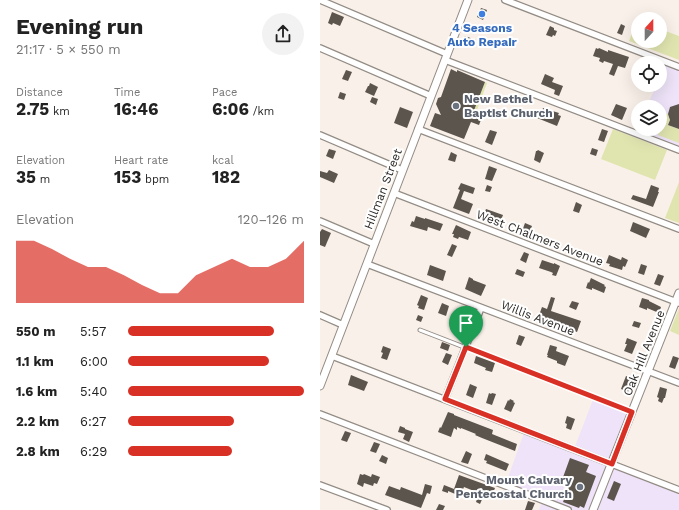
<!DOCTYPE html>
<meta charset="utf-8">
<style>
body{margin:0;font-family:"Work Sans",sans-serif;background:#f2f2f2;color:#222;height:100vh;display:flex;flex-direction:column;font-size:15px;white-space:nowrap}
*{box-sizing:border-box;margin:0}
p{font-size:13px;color:#767676}
.icon{flex:none;width:22px;height:22px;fill:none;stroke:currentColor;stroke-width:2;stroke-linecap:round;stroke-linejoin:round}
.map{position:relative;flex:1;overflow:hidden}
.sheet{display:flex;flex-direction:column;background:#fff;width:320px}
.sheet>*{flex:none}
.needle{width:26px;rotate:21deg}
.controls{position:absolute;left:311px;top:12px;display:grid;gap:8px}
.controls a{display:grid;place-items:center;width:36px;height:36px;border-radius:50%;background:#fff;box-shadow:0 4px 16px #0002;font-size:20px}
.pin{position:absolute;display:grid;place-items:center;width:34px;height:34px;color:#fff;margin:-41px -17px;border-radius:50% 50% 50% 0;rotate:-45deg;box-shadow:0 0 4px #0007}
.pin .icon{rotate:45deg}
.round{display:grid;place-items:center;flex:none;width:42px;height:42px;border-radius:21px;background:#f2f2f2}
.headline{display:flex;align-items:center;justify-content:space-between;height:68px;padding:0 16px}
h1{font-size:22px;font-weight:700;line-height:30px}
.metrics{display:grid;grid-template-columns:repeat(3,1fr);gap:6px;height:68px;padding:4px 16px}
.metrics div{display:grid;align-content:center}
.metrics b{font-size:17px;font-weight:700}
.metrics small{font-size:11px;font-weight:400}
.metrics p{font-size:11px}
.chart{height:112px;padding:8px 16px}
.chart p{display:flex;justify-content:space-between}
.chart svg{width:100%;height:72px;margin-top:4px;fill:#d93025;opacity:.7}
ul{padding:0 16px;list-style:none;font-size:13px}
li{display:grid;grid-template-columns:64px 48px 1fr;align-items:center;height:30px}
li i{height:10px;border-radius:5px;background:#d93025}
main{display:flex;flex:1;min-height:0}
.map>svg:first-child{display:block}
</style>
<main>
<section class="sheet">
<div class="headline"><div><h1>Evening run</h1><p>21:17 · 5 × 550 m</p></div><a class="round"><svg class="icon" aria-label="share" viewBox="0 0 24 24"><path d="M12 15V3M7 8l5-5 5 5M5 13v7h14v-7"/></svg></a></div>
<div class="metrics">
<div><p>Distance</p><b>2.75<small> km</small></b></div>
<div><p>Time</p><b>16:46</b></div>
<div><p>Pace</p><b>6:06<small> /km</small></b></div>
</div>
<div class="metrics">
<div><p>Elevation</p><b>35<small> m</small></b></div>
<div><p>Heart rate</p><b>153<small> bpm</small></b></div>
<div><p>kcal</p><b>182</b></div>
</div>
<div class="chart"><p><span>Elevation</span>120–126 m</p>
<svg viewBox="0 0 160 44" preserveAspectRatio="none"><path d="M0 44V6L10 6L20 11L30 17L40 22L50 22L60 27L70 33L80 38L90 38L100 27L110 22L120 17L130 22L140 22L150 17L160 6V44z"/></svg>
</div>
<ul>
<li><b>550 m</b>5:57<i style="width:83%"></i></li>
<li><b>1.1 km</b>6:00<i style="width:80%"></i></li>
<li><b>1.6 km</b>5:40<i style="width:100%"></i></li>
<li><b>2.2 km</b>6:27<i style="width:60%"></i></li>
<li><b>2.8 km</b>6:29<i style="width:59%"></i></li>
</ul>
</section>
<div class="map">
<svg width="359" height="510" viewBox="0 0 359 510">
<rect width="100%" height="100%" fill="#f9f1e9"/>
<g fill="#eee3f8">
<polygon points="345,61 359,67 359,150 317,134 319,129 340,129 340,107 327,107 336,85 340,85 340,75"/>
<polygon points="274,397 312,412 292,464 359,490 359,510 219,510 222,501 185,486 205,430 254,449"/>
</g>
<g fill="#e0e5b0">
<polygon points="317,20 318,21 318,41 340,41 340,29 359,36 359,60 309,41"/>
<polygon points="165,82 167,83 157,110 154,109"/>
<polygon points="346,113 348,114 350,120 348,125 359,129 359,143 338,135"/>
<polygon points="293,129 347,150 335,180 281,159"/>
<polygon points="359,182 359,223 345,218"/>
<polygon points="359,308 359,335 350,331"/>
</g>
<g fill="#5b554e">
<polygon points="161,8 167,10 163,20 157,17"/>
<polygon points="12,12 24,17 20,26 13,23 12,25 8,23"/>
<polygon points="301,24 305,26 302,35 297,33"/>
<polygon points="230,26 234,28 234,30 237,31 235,36 233,35 232,37 226,35"/>
<polygon points="145,36 156,40 154,44 143,40"/>
<polygon points="276,48 278,49 279,48 288,52 288,50 309,57 305,68 298,66 294,76 289,74 293,64 284,61 283,63 279,61 280,58 273,56"/>
<polygon points="131,69 137,72 137,70 165,82 153,113 162,117 159,125 151,122 144,139 110,126 115,113 121,115 116,104 118,98 121,97"/>
<polygon points="26,70 32,72 28,81 22,79"/>
<polygon points="225,74 234,78 232,82 243,86 239,96 234,94 235,90 221,84"/>
<polygon points="50,83 58,87 54,96 45,92 48,86 49,86"/>
<polygon points="20,92 26,94 24,100 18,98"/>
<polygon points="52,97 58,99 56,105 50,102"/>
<polygon points="296,104 307,108 302,120 291,115"/>
<polygon points="359,104 359,129 348,125 350,120 348,114 350,107"/>
<polygon points="80,107 93,112 87,128 74,123"/>
<polygon points="223,108 239,113 238,115 241,116 237,126 217,118 220,110 222,111"/>
<polygon points="282,129 288,131 284,142 278,140"/>
<polygon points="170,130 177,132 172,145 165,142"/>
<polygon points="272,148 278,150 276,156 270,154"/>
<polygon points="9,149 16,151 13,159 6,156"/>
<polygon points="218,150 224,153 220,163 214,160 216,151 217,151"/>
<polygon points="131,152 137,155 135,162 128,160"/>
<polygon points="169,166 177,169 172,181 165,179"/>
<polygon points="9,170 18,174 14,183 0,177 0,171 7,173"/>
<polygon points="141,183 155,188 153,194 144,191 141,199 153,204 149,214 133,208 140,190 138,189"/>
<polygon points="167,185 172,187 170,192 165,191"/>
<polygon points="331,185 339,188 338,192 339,192 333,207 311,199 313,195 326,199"/>
<polygon points="256,202 262,205 259,213 253,211"/>
<polygon points="166,209 183,215 179,225 162,219"/>
<polygon points="96,216 105,219 105,218 123,224 120,231 108,227 107,231 90,226 92,221 94,222"/>
<polygon points="313,222 330,229 326,238 310,231"/>
<polygon points="205,223 212,226 208,237 201,234"/>
<polygon points="136,225 151,232 148,240 139,237 138,239 133,237 134,234 132,234"/>
<polygon points="2,229 11,233 5,247 0,245 0,232"/>
<polygon points="132,244 137,246 132,257 127,255"/>
<polygon points="204,252 209,254 206,263 200,260"/>
<polygon points="289,255 301,260 302,257 308,260 305,267 303,266 302,270 289,266 290,264 286,263"/>
<polygon points="222,260 234,264 234,263 240,266 236,276 232,275 233,273 231,272 219,268"/>
<polygon points="321,264 327,266 324,275 318,273"/>
<polygon points="110,265 126,271 123,281 107,275"/>
<polygon points="197,269 205,272 203,277 195,274"/>
<polygon points="338,274 344,276 340,286 334,284"/>
<polygon points="149,277 153,279 153,280 166,285 161,296 145,289"/>
<polygon points="271,278 285,285 284,286 286,287 284,293 272,288 272,290 266,288 268,282 269,283"/>
<polygon points="101,295 108,298 104,310 98,308 99,306 97,305"/>
<polygon points="231,297 235,298 231,311 261,321 257,332 218,318 222,307 227,309"/>
<polygon points="322,298 329,300 329,301 341,307 339,313 327,308 327,310 319,307"/>
<polygon points="252,301 259,303 256,310 249,307"/>
<polygon points="122,303 129,306 126,316 118,313"/>
<polygon points="98,315 103,317 101,322 96,320"/>
<polygon points="314,321 321,323 319,328 312,326"/>
<polygon points="199,335 205,337 201,346 196,344"/>
<polygon points="307,338 317,342 312,354 304,351 307,344 305,344"/>
<polygon points="122,342 130,345 128,351 120,348"/>
<polygon points="230,345 237,347 236,351 249,356 245,366 237,363 237,361 227,357 228,355 227,355"/>
<polygon points="63,346 71,349 67,360 61,358 63,353 61,352"/>
<polygon points="126,353 132,355 128,365 122,362"/>
<polygon points="156,356 175,363 172,372 165,370 166,368 154,363"/>
<polygon points="353,356 359,358 355,369 349,367"/>
<polygon points="31,375 48,382 44,391 28,385"/>
<polygon points="306,376 313,379 308,392 301,389"/>
<polygon points="150,384 157,387 153,398 146,395"/>
<polygon points="340,387 347,389 345,398 344,398 342,403 338,401 339,398 337,397"/>
<polygon points="169,393 171,394 172,393 176,394 172,405 166,403"/>
<polygon points="190,399 194,401 193,402 195,403 191,412 184,409 188,400 189,401"/>
<polygon points="128,412 134,414 134,415 173,430 172,434 197,444 195,451 162,438 155,435 156,434 141,428 141,429 137,427 137,430 134,428 131,437 118,432 120,427 121,428"/>
<polygon points="247,416 255,419 251,430 246,428 247,424 245,423"/>
<polygon points="80,426 85,428 85,429 93,432 89,442 83,439 85,434 78,432"/>
<polygon points="25,431 31,433 27,442 21,440"/>
<polygon points="54,442 60,444 56,453 50,451"/>
<polygon points="146,451 152,454 148,464 141,462"/>
<polygon points="166,454 189,464 186,471 166,463 167,461 164,460"/>
<polygon points="62,455 68,458 66,464 59,461"/>
<polygon points="250,458 269,465 266,472 276,476 264,508 260,506 259,508 243,502 250,483 242,480"/>
<polygon points="40,474 43,475 44,474 51,477 52,474 60,477 57,484 54,483 53,486 44,483 43,487 37,484"/>
<polygon points="139,475 175,488 171,498 164,495 160,504 156,502 159,493 144,487 140,496 128,491 128,493 122,491 124,485 134,489"/>
<polygon points="294,481 301,484 294,501 287,498"/>
<polygon points="105,484 112,486 110,494 107,493 101,508 65,495 69,486 80,490 81,487 102,495"/>
<polygon points="208,501 215,503 212,510 205,510"/>
<polygon points="119,504 125,506 123,510 116,510"/>
</g>
<g fill="none" stroke-linecap="round" stroke-linejoin="round">
<g stroke="#938c85" stroke-width="5">
<polyline id="service" points="100,330 312,412"/>
</g>
<g stroke="#938c85" stroke-width="8">
<g id="minor">
<polyline points="0,0 127,54"/>
<polyline points="185,0 359,67"/>
<polyline points="0,48 111,96"/>
<polyline points="125,60 359,150"/>
<polyline points="98,129 359,229"/>
<polyline points="0,135 82,170"/>
<polyline points="74,193 359,303"/>
<polyline points="0,221 54,244"/>
<polyline points="47,264 359,383"/>
<polyline points="0,315 23,325"/>
<polyline points="12,356 359,490"/>
<polyline points="125,399 161,308"/>
<polyline points="0,414 248,510"/>
<polyline points="0,485 67,510"/>
</g>
</g>
<g stroke="#938c85" stroke-width="9">
<g id="tertiary">
<polyline points="0,386 148,0"/>
<polyline points="273,510 359,293"/>
</g>
</g>
<use href="#service" stroke="#fff" stroke-width="3"/>
<use href="#minor" stroke="#fff" stroke-width="5.5"/>
<use href="#tertiary" stroke="#fff" stroke-width="7"/>
</g>
<g fill="none" stroke-linecap="round" stroke-linejoin="round">
<g stroke="#fff" stroke-width="8">
<polygon id="route" points="146,347 312,412 292,464 125,399"/>
</g>
<use href="#route" stroke="#d93025" stroke-width="5"/>
</g>
<circle fill="#3f7fe0" stroke="#fff" stroke-width="1.5" cx="162" cy="14" r="4"/>
<g fill="#6b7280" stroke="#fff" stroke-width="1.5">
<circle cx="136" cy="106" r="4"/>
<circle cx="260" cy="487" r="4"/>
</g>
<g text-anchor="middle" dominant-baseline="central" stroke-width="4" stroke-linejoin="round" paint-order="stroke">
<g font-size="12" font-weight="bold" fill="#366cbe" stroke="#fff">
<text x="162" y="28">4 Seasons<tspan x="162" dy="14">Auto Repair</tspan></text>
</g>
<g font-size="12" font-weight="bold" fill="#5b616d" stroke="#fff" text-anchor="start">
<text x="144" y="99">New Bethel<tspan x="144" dy="14">Baptist Church</tspan></text>
<text x="252" y="480" text-anchor="end">Mount Calvary<tspan x="252" dy="14">Pentecostal Church</tspan></text>
</g>
<g font-size="12" fill="#2c2926" stroke="#fff">
<text transform="translate(63 189) rotate(-69)">Hillman Street</text>
<text transform="translate(220 238) rotate(21)">West Chalmers Avenue</text>
<text transform="translate(218 318) rotate(21)">Willis Avenue</text>
<text transform="translate(324 353) rotate(-68)">Oak Hill Avenue</text>
</g>
</g>
</svg>
<div class="controls">
<a><svg class="needle" viewBox="-14 -14 28 28"><path d="M0-13l5 13h-10z" fill="#e53935"/><path d="M0 13l5-13h-10z" fill="#767676"/></svg></a>
<a><svg class="icon" aria-label="locate" viewBox="0 0 24 24"><circle cx="12" cy="12" r="6"/><path d="M12 2v4M12 18v4M2 12h4M18 12h4"/></svg></a>
<a><svg class="icon" aria-label="layers" viewBox="0 0 24 24"><path d="M12 4l9 5-9 5-9-5zM3 14l9 5 9-5"/></svg></a>
</div>
<div class="pin" style="left:146px;top:347px;background:#1e9e55"><svg class="icon" aria-label="arrive" viewBox="0 0 24 24"><path d="M6 21V4h12l-3 4 3 4H6"/></svg></div>
</div>
</main>
